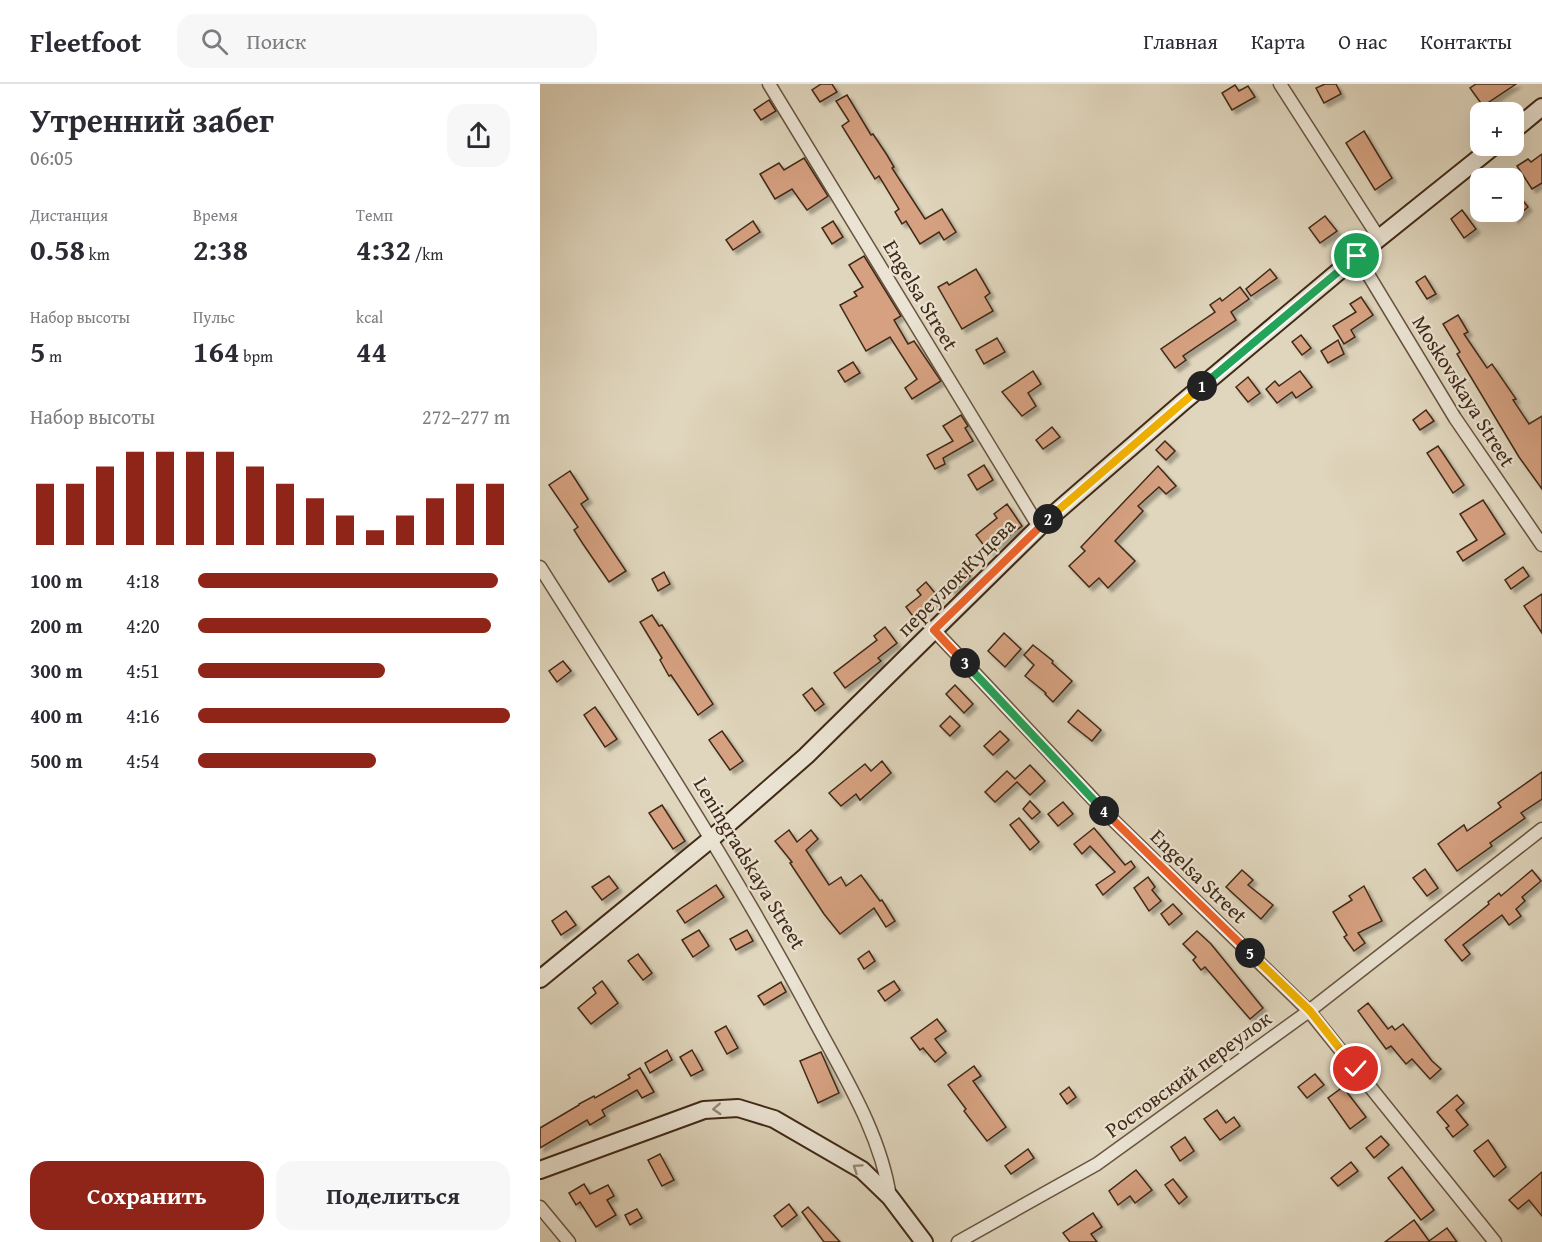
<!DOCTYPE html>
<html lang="ru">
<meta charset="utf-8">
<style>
body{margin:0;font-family:"Gentium Book Plus",serif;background:#f7f7f7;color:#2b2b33;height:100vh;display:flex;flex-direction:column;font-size:22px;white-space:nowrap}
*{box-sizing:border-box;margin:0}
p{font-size:20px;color:#7c7c81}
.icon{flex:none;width:33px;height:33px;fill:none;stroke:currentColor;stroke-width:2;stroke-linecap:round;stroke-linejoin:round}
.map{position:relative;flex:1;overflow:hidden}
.sheet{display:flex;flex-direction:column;background:#fff;width:540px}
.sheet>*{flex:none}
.tools{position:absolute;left:930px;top:18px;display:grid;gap:12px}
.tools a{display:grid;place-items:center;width:54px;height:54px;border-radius:12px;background:#fff;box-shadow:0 6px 24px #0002;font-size:30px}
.pin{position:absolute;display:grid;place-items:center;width:51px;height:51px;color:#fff;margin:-26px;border:3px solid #fff;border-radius:50%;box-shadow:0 2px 6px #0007}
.km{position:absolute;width:30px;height:30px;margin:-15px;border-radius:50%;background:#222;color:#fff;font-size:16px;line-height:30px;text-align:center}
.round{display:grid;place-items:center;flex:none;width:63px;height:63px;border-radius:18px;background:#f7f7f7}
.headline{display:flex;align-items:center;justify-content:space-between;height:102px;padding:0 30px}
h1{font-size:33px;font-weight:600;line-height:45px}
.stats{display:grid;grid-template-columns:repeat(3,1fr);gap:9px;height:102px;padding:6px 30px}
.stats div{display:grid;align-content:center}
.stats b{font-size:30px;font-weight:600}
.stats small{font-size:16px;font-weight:400}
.stats p{font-size:16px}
.chart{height:168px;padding:12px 30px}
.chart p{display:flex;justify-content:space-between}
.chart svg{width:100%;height:108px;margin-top:6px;stroke:#8f2418;stroke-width:6}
.action{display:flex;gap:12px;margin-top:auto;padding:12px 30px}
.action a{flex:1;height:69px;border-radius:18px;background:#8f2418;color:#fff;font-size:24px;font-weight:600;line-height:69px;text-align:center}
.action a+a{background:#f7f7f7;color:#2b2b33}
ul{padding:0 30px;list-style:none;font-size:20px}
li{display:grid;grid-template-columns:96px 72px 1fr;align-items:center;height:45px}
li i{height:15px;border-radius:8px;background:#8f2418}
header{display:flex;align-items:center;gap:36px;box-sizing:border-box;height:84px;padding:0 30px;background:#fff;border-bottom:2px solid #e1e1e2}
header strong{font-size:28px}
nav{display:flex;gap:33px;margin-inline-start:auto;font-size:21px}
.search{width:420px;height:54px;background:#f7f7f7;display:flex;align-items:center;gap:15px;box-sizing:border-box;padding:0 21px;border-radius:18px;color:#7c7c81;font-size:22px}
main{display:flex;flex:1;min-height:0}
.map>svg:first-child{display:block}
</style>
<header>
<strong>Fleetfoot</strong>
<div class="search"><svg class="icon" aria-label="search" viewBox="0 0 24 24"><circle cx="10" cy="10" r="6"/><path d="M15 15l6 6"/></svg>Поиск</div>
<nav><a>Главная</a><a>Карта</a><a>О нас</a><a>Контакты</a></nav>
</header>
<main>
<section class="sheet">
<div class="headline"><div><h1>Утренний забег</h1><p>06:05</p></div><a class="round"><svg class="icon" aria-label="share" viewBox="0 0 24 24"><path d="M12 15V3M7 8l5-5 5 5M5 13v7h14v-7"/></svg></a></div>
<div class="stats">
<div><p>Дистанция</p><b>0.58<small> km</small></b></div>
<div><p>Время</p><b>2:38</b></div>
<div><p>Темп</p><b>4:32<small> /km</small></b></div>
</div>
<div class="stats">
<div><p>Набор высоты</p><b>5<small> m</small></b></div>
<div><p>Пульс</p><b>164<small> bpm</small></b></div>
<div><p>kcal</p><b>44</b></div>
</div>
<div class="chart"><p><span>Набор высоты</span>272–277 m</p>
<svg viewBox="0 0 160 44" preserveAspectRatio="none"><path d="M5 44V19M15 44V19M25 44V12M35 44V6M45 44V6M55 44V6M65 44V6M75 44V12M85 44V19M95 44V25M105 44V32M115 44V38M125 44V32M135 44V25M145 44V19M155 44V19"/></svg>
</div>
<ul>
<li><b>100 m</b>4:18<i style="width:96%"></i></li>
<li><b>200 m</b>4:20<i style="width:94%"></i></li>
<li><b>300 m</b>4:51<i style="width:60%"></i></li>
<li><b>400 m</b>4:16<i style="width:100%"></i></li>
<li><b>500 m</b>4:54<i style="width:57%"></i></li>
</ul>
<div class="action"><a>Сохранить</a><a>Поделиться</a></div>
</section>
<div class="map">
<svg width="1002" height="1158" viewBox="0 0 1002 1158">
<defs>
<filter id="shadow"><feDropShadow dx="4" dy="4" stdDeviation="1.5" flood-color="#0004"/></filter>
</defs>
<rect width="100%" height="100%" fill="#e0d6bd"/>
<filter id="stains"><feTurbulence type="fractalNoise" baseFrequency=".00333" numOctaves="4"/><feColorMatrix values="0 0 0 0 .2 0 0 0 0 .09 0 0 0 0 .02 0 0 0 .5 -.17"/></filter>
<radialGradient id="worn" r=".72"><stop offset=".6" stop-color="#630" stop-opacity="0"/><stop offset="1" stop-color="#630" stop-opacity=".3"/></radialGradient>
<g fill="#d6a181" stroke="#402916" stroke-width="1.5" filter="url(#shadow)">
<polygon points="281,0 292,0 297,8 280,18 272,6"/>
<polygon points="785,0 796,0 801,10 784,19 776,4"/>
<polygon points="936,0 976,0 943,22 930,4"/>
<polygon points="695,1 699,7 708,2 715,13 692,26 682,9"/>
<polygon points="307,11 331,51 333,50 347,71 354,83 352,84 385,135 402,125 416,148 404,156 399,148 380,160 366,137 362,140 355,128 359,125 339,92 335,95 302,42 309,37 296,17"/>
<polygon points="229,16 236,27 221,36 214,26"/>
<polygon points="824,47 852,94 835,106 806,59"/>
<polygon points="1002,70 1002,99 992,105 977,82 988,75 991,78"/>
<polygon points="264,74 288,112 267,126 252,105 235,115 220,90 239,79 244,86"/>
<polygon points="980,113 988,123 974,135 974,117"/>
<polygon points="922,126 936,145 924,154 911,135"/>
<polygon points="785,132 797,147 780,159 769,144"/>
<polygon points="213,137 220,148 193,166 186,156"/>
<polygon points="293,137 303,153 292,160 282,144"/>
<polygon points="324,172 361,232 354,236 368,260 374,257 401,297 372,315 365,304 377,295 350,253 326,267 300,221 317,212 314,208 323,203 309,181"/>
<polygon points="436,185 450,209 445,213 453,227 422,245 398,203 407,198 409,201"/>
<polygon points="730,185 737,194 711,212 706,205"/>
<polygon points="885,192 896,210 887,215 876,198"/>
<polygon points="700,203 709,215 691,228 696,236 643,272 646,276 635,284 621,265 675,228 670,221 680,214 682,217"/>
<polygon points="821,213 833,231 811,246 815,253 804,260 793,242 816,228 810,220"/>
<polygon points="918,231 928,248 924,250 947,284 952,280 976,315 973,316 989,340 1002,332 1002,405 979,373 917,270 920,268 903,240"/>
<polygon points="761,251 771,264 762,271 752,258"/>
<polygon points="457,254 465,268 444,280 436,266"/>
<polygon points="798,256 804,270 788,279 781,267"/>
<polygon points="313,278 320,289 305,298 298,287"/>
<polygon points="493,287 501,300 488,309 496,322 482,332 462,308"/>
<polygon points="760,287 772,303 756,314 752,308 737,319 726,305 735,297 739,302"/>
<polygon points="708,293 720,309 708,318 696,303"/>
<polygon points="886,326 894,337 880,346 873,336"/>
<polygon points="421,331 428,342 425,344 433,357 403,374 405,380 395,385 387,371 413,357 403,342"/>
<polygon points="512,343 520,353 503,365 496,356"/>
<polygon points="625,357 635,367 626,376 616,366"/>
<polygon points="898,362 924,401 913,409 887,369"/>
<polygon points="444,381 453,396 437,406 428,391"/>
<polygon points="618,382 636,402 626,410 619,403 598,422 603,427 575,457 595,477 568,504 559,494 549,503 529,482 545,467 541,463"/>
<polygon points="30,387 48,415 41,420 86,487 69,498 43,460 34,446 38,443 9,401"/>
<polygon points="943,416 965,450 923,477 917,468 937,456 920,430"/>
<polygon points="467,420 482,442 448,467 436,451 457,434 454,430"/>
<polygon points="983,483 989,492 971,505 965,496"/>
<polygon points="423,484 430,492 413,508 406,500"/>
<polygon points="124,488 130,500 118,507 112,495"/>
<polygon points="386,498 399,514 375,535 366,523 381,511 377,506"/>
<polygon points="1002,510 1002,549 984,522"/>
<polygon points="112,531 119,542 122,541 173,620 158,631 131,591 129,592 120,576 122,574 100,538"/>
<polygon points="345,543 357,559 338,574 341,577 305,604 294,589 337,556 334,552"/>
<polygon points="464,549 481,565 465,583 448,567"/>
<polygon points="493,561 513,577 512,579 532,597 513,618 505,610 506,609 485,592 494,581 484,571"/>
<polygon points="23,577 31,587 17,598 9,587"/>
<polygon points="415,601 433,620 424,629 406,610"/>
<polygon points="272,604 284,620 275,627 263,611"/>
<polygon points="55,623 77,655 65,663 44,631"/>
<polygon points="538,626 561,646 552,657 528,638"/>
<polygon points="410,632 420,642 410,652 400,642"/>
<polygon points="182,647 203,677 190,686 169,656"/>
<polygon points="460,647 469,656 453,671 444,662"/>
<polygon points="342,677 351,689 320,716 316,710 301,722 289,709 325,680 331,687"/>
<polygon points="490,681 505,697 490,711 477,698 455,718 445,708 467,687 475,695"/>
<polygon points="1002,688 1002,715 981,729 985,734 950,759 952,762 917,787 898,760 924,741 927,747 961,723 958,719"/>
<polygon points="490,717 500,728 492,735 483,725"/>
<polygon points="523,718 533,730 518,742 508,730"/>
<polygon points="122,721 145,757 133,765 109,729"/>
<polygon points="479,734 499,758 490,766 470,741"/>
<polygon points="554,744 585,781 591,777 595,783 563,811 556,801 575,788 550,762 542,770 534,760"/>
<polygon points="249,746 257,758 271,746 278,755 266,766 289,801 301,793 306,802 321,791 340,817 342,816 355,837 346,843 334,824 300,850 284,830 250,779 252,778 235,757"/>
<polygon points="885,785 898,804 887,812 873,794"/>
<polygon points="702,786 713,796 708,801 733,821 721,835 686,803"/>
<polygon points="992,786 1001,797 982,813 985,817 976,825 981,832 969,841 962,831 923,861 930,870 922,877 905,856 949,820 948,818 959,809 961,812"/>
<polygon points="69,792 78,804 62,816 52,803"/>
<polygon points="608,793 615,803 612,806 621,817 609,827 594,804"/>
<polygon points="176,801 184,813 145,839 137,827"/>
<polygon points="824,802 842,837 818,849 825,859 814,867 804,853 807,851 793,828 812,816 809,812"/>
<polygon points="633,820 642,830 629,841 621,830"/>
<polygon points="26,827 36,841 21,851 12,837"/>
<polygon points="159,846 169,862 153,873 142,856"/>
<polygon points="207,846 213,857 196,866 190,855"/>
<polygon points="657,847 671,860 723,924 710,935 665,883 661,886 653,876 656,873 643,860"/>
<polygon points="329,867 335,877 324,885 318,875"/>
<polygon points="98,870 112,889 103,896 88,877"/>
<polygon points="62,897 78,919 51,940 38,924 56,909 53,904"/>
<polygon points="354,897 360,906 345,917 338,907"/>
<polygon points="241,898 246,908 224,921 218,912"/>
<polygon points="828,919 848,945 852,942 855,946 863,940 892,977 901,985 890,995 872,975 866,980 851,962 846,965 818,927"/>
<polygon points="397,935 406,947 395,955 406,969 395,978 383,964 380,966 371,954"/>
<polygon points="186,942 198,964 187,970 175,948"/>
<polygon points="127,966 132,976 110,989 105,979"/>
<polygon points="152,966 163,986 151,992 140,973"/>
<polygon points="281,968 299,1009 278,1019 260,977"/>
<polygon points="434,982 441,992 433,997 466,1043 447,1057 424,1027 426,1025 408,1001"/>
<polygon points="100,984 114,1008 102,1014 97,1006 62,1026 65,1032 50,1041 47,1036 0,1064 0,1044 39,1021 39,1020 54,1012 55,1014 90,994 88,991"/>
<polygon points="775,990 784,1001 767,1014 758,1003"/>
<polygon points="529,1003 536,1013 527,1020 520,1010"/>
<polygon points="803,1003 826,1033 810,1045 788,1014"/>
<polygon points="917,1011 924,1019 916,1026 928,1041 913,1053 906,1044 909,1042 897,1028"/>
<polygon points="677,1026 686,1039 694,1033 700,1042 680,1056 664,1035"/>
<polygon points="841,1052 849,1061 834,1074 826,1064"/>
<polygon points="645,1053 654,1067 640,1077 631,1063"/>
<polygon points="948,1056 966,1083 954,1093 934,1067"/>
<polygon points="488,1065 494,1074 471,1090 465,1082"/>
<polygon points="120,1070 134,1096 122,1102 108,1076"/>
<polygon points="811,1078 818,1087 798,1102 791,1094"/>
<polygon points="862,1083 894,1126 881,1136 848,1094"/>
<polygon points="596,1086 612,1106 595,1119 590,1112 578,1121 569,1107"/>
<polygon points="1002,1088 1002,1132 989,1116 978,1125 969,1116"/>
<polygon points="633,1095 647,1113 639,1120 625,1101"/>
<polygon points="44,1100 50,1110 68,1101 74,1112 67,1116 76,1131 56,1143 40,1118 36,1121 29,1109"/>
<polygon points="249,1120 257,1131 242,1143 234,1132"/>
<polygon points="268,1123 300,1158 284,1158 262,1128"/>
<polygon points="97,1125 102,1134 90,1141 85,1131"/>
<polygon points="553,1129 562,1143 551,1150 557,1158 530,1158 523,1149"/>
<polygon points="874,1136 889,1157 907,1144 917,1158 845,1158"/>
</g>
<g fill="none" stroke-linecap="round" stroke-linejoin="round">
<g stroke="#685440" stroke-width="15">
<g id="street">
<polyline points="229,0 499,443"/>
<polyline points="740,0 839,154"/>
<polyline points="817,172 915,334 1002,461"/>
<path d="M0,483C93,631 189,776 271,930C302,989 340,1047 350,1113"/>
<polyline points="394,546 569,732 769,927 955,1158"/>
<polyline points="0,1123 29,1158"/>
<polyline points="418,1158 557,1080 769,927 1002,745"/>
</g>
</g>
<g stroke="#402916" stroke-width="20">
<g id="secondary">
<polyline points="974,46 1002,23"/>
<polyline points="0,895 171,755 266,672 499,443 643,318 817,172 954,62"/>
<polyline points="0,1086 164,1026 198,1024 234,1035 322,1086 350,1113 384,1158"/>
</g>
</g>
<use href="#street" stroke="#ebe4d4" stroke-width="12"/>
<use href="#secondary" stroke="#ebe4d4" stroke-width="16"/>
</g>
<defs><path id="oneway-chevron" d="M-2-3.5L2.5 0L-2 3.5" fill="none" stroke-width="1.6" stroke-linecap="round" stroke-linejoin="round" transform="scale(1.5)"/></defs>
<g stroke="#968675">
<use href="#oneway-chevron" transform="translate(177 1025) rotate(177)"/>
<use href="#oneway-chevron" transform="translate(317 1084) rotate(-146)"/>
</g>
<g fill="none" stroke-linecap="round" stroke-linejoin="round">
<g stroke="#fff" stroke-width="12">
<polyline id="split-1" points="662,302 817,172"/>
</g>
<g stroke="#fff" stroke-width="12">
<polyline id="split-2" points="508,435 662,302"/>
</g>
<g stroke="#fff" stroke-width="12">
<polyline id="split-3" points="425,579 394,546 508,435"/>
</g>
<g stroke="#fff" stroke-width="12">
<polyline id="split-4" points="425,579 564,727"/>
</g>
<g stroke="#fff" stroke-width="12">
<polyline id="split-5" points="564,727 710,869"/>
</g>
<g stroke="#fff" stroke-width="12">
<polyline id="split-6" points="710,869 770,927 816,985"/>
</g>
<use href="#split-1" stroke="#22a559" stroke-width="8"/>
<use href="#split-2" stroke="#f5b400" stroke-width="8"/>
<use href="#split-3" stroke="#f0652b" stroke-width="8"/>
<use href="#split-4" stroke="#22a559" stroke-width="8"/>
<use href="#split-5" stroke="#f0652b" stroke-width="8"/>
<use href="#split-6" stroke="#f5b400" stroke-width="8"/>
</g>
<g text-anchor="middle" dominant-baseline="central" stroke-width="4.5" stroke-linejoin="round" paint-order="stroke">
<g font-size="21" fill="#402916" stroke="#ebe4d4">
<text transform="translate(381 211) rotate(59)">Engelsa Street</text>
<text transform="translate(924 307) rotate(58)">Moskovskaya Street</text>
<text transform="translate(416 493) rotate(-45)">переулок Куцева</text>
<text transform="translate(210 779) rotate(59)">Leningradskaya Street</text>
<text transform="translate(659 792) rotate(44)">Engelsa Street</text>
<text transform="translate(648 990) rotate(-36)">Ростовский переулок</text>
</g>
</g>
<rect width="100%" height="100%" filter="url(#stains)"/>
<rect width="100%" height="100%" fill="url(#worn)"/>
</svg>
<div class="tools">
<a>+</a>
<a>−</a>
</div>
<div class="pin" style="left:817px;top:172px;background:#1e9e55"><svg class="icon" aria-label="arrive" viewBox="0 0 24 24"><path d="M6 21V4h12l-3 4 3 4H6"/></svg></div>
<div class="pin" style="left:816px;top:985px;background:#d93025"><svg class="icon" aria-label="check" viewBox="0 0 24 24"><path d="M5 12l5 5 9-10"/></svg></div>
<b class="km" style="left:662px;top:302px">1</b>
<b class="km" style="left:508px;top:435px">2</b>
<b class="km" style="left:425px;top:579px">3</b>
<b class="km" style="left:564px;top:727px">4</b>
<b class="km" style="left:710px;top:869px">5</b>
</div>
</main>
